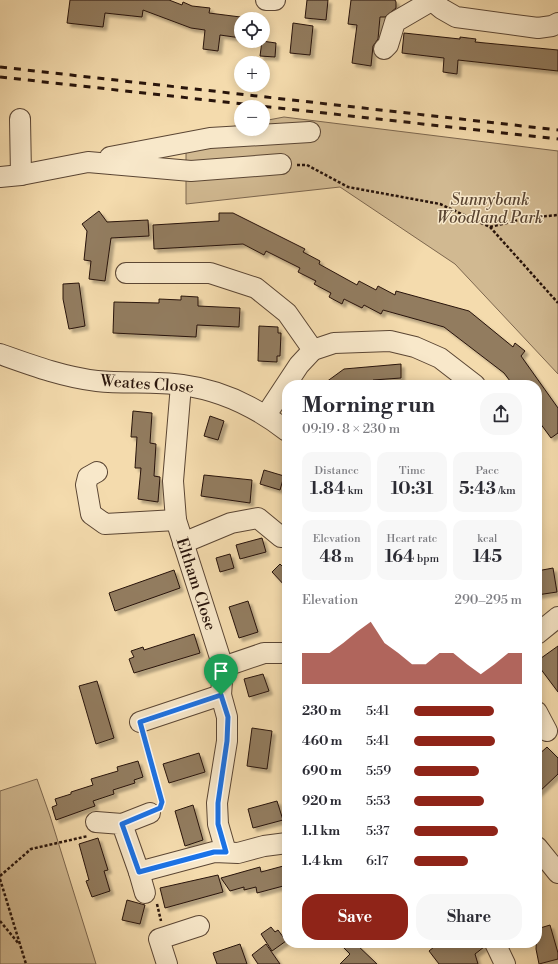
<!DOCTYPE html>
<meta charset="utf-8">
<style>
body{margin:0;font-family:"Libre Bodoni",serif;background:#f7f7f7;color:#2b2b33;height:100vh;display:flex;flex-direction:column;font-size:15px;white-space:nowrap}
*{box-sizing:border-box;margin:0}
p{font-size:13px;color:#7c7c81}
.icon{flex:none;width:22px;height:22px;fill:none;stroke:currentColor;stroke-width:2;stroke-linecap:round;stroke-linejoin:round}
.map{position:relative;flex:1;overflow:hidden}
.sheet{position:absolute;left:282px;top:380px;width:260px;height:568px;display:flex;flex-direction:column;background:#fff;border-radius:16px;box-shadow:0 2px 10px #0003}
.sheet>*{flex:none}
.controls{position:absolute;left:234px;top:12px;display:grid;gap:8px}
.controls a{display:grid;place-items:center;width:36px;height:36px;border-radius:50%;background:#fff;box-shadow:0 2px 10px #0003;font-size:20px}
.pin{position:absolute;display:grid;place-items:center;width:34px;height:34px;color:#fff;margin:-41px -17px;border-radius:50% 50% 50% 0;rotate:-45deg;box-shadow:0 0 4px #0007}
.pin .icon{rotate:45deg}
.round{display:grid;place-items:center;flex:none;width:42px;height:42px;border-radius:16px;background:#f7f7f7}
.overview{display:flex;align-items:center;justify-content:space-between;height:68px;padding:0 20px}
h1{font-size:22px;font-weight:700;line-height:30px}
.figures{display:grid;grid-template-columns:repeat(3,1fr);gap:6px;height:68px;padding:4px 20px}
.figures div{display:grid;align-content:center;border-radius:10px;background:#f7f7f7;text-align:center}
.figures b{font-size:17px;font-weight:700}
.figures small{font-size:11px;font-weight:400}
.figures p{font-size:11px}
.chart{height:112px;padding:8px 20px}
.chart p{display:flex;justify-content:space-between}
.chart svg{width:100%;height:72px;margin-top:4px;fill:#8f2418;opacity:.7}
.action{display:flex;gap:8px;margin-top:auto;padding:8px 20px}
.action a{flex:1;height:46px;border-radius:16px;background:#8f2418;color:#fff;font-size:16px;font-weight:700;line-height:46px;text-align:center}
.action a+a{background:#f7f7f7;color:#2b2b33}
ul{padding:0 20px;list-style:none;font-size:13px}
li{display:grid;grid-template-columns:64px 48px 1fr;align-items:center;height:30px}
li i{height:10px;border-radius:5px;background:#8f2418}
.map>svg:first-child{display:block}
</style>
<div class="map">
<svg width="558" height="964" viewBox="0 0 558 964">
<defs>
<filter id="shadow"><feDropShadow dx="3.5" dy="3.5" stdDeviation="1" flood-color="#0004"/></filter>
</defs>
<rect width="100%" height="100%" fill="#f4dbad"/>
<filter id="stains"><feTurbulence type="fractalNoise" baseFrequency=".005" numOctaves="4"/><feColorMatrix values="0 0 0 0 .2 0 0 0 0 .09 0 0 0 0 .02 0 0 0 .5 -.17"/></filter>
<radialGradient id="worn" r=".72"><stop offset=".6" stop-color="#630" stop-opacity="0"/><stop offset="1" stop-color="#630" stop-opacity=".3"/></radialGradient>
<g fill="#d1b991" stroke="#7c664e">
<polygon points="284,117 558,151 558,374 455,264 340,187 186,204 186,136 241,125 241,129 263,129 263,121"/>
<polygon points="37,779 50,816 96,964 0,964 0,791"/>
</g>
<g fill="#927b5f" stroke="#28140b" filter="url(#shadow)">
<polygon points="70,0 169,0 182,5 183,2 192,6 210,8 209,13 256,19 241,19 241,38 220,35 218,51 203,49 205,30 191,28 143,10 142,17 105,13 103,27 67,23"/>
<polygon points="307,0 328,0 326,20 305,18"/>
<polygon points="351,0 395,0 396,2 396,8 385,17 380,17 378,39 373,46 371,66 352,63 357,25 348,24"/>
<polygon points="293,23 313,26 310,55 290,53"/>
<polygon points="404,33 460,39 460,37 476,39 475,42 558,50 558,71 458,60 457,74 443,72 444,58 402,53"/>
<polygon points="262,41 276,43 275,57 260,56"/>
<polygon points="99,211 107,222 148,220 149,236 111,238 105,281 89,279 91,261 84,260 87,231 82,224"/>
<polygon points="219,213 233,213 305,249 303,252 320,261 319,264 357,285 359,281 376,290 378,286 395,295 396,291 469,311 513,347 515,343 525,351 521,356 558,408 558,433 551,438 537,419 537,385 513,385 504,373 444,327 383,310 381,314 364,305 362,308 344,299 342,304 329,297 331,293 314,284 316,281 298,272 300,268 266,251 264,255 243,244 154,249 153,225 219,221"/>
<polygon points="79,283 85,326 69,329 63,299 63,284"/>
<polygon points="181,296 198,297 198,306 240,308 239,327 197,325 196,337 113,333 114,302 159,303 159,299 181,300"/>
<polygon points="259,326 278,327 278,333 281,333 280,356 277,356 277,362 258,361"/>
<polygon points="401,364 401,378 373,380 373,385 322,385 344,369"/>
<polygon points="133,411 152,413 150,443 156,444 154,476 160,477 158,502 138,499 141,468 135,468 137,437 131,437"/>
<polygon points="210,416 224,421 218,440 204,436"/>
<polygon points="264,470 284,476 280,490 260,484"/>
<polygon points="204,475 252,480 250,503 201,496"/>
<polygon points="262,538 266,552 240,559 236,545"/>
<polygon points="230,554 234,568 220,572 216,558"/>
<polygon points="280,564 287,571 287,588 272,572"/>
<polygon points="553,568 557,592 537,595 537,571"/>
<polygon points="174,570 180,588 115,611 109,593"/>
<polygon points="248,601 258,632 239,638 229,607"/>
<polygon points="194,634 200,653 134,673 129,659 134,657 131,651 143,647 144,650"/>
<polygon points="558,646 558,692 537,664 537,661"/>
<polygon points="263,674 269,691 249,697 244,679"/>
<polygon points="97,681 114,738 96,744 79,686"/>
<polygon points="252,728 272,731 267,769 247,766"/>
<polygon points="547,747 558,758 558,774 537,794 537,756"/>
<polygon points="199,753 205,772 169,783 163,764"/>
<polygon points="138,761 143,777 134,780 135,783 113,790 114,794 93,801 95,806 56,820 52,807 57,805 55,799 71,794 71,792 93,785 91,779 118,771 117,767"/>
<polygon points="277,801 283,820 253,828 248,809"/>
<polygon points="193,805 203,840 185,846 175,811"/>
<polygon points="98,838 108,870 104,871 110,891 92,897 86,881 89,880 79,844"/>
<polygon points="287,865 287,885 257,893 256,887 244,890 244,887 230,891 221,878 260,867 261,872"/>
<polygon points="218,875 223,892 165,908 160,888"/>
<polygon points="127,900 145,905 140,924 122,920"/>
<polygon points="550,925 558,953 558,959 539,964 536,949 537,929"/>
<polygon points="271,927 275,932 278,930 286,941 272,951 261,934"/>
<polygon points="339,943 355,943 377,964 340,964 350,954"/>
<polygon points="439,943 484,943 484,947 475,954 478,964 439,964 429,951"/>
<polygon points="240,944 247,964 217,964 213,953"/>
<polygon points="266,944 280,964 258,964 252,955"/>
</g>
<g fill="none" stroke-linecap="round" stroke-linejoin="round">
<g stroke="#5b4634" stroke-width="22">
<g id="minor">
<polyline points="266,0 275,0"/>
<polyline points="431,0 442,9 456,17 538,28 552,26 558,23"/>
<polyline points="384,49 388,45 395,22 431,1"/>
<polyline points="20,119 21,175"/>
<polyline points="110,157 210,138 310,132"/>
<polyline points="0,177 21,175 88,162 191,171 281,164"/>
<polyline points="126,273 210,273 256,288 287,313 313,350"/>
<path d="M0,354C31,365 63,377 97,381C125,384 154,381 182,385C221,390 256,407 287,431"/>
<polyline points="266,415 299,365 313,350 334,343 390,341 415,347 440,358 475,385"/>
<polyline points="97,472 88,477 86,485 91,514 105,524 176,520"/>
<polyline points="183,543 231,523 258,518 281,537 287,535"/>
<polyline points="537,634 558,617"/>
<polyline points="223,667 264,653 287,653"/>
<polyline points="221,695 227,717 227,741 217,803 218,824 226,852"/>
<polyline points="537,712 547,731"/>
<polyline points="140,722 221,695 223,667 176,520 173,481 181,385"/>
<polyline points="96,822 122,824 139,872 214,852 238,853 264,846 287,843"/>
<polyline points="122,824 150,813"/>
<polyline points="537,847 558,873"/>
<polyline points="139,872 145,893"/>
<polyline points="495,943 505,964"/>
<polyline points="167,964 159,939 199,926"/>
</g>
</g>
<g stroke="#28140b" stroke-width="2.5" stroke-dasharray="3 2" stroke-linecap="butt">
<polyline points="297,165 307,165 348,187 440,204 490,227 558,303"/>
<polyline points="490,227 527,218 558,215"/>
<polyline points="143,738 161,800"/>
<polyline points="0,876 31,849 88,836"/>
<polyline points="0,879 26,964"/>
<polyline points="157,904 161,921"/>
<polyline points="0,921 19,944"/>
</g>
<use href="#minor" stroke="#f8e8ca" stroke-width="20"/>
<g stroke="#28140b" stroke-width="3" stroke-dasharray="7 7" stroke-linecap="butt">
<polyline points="0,67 558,130"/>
<polyline points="0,77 558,139"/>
</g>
</g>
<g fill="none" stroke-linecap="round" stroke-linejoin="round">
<g stroke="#fff" stroke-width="8">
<polygon id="route" points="221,695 228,717 227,741 218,803 218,824 226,852 214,852 139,872 122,824 160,808 162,802 140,722"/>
</g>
<use href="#route" stroke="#1a73e8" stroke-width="5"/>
</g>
<g text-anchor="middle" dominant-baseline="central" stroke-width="3" stroke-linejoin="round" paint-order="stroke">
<g font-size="16" font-style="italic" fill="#5b4633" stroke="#f8e8ca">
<text x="490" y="200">Sunnybank<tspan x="490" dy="18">Woodland Park</tspan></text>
</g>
<g font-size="16" fill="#28140b" stroke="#f8e8ca">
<text transform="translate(147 384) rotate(4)">Weates Close</text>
<text transform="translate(196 584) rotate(72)">Eltham Close</text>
</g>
</g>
<rect width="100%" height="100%" filter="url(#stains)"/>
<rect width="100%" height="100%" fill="url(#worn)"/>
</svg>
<div class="controls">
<a><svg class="icon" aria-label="locate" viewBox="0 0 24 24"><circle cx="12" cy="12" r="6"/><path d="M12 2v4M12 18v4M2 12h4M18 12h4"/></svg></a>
<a>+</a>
<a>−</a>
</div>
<div class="pin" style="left:221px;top:695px;background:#1e9e55"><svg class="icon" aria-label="arrive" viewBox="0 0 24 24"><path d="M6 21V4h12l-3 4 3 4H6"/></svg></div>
<section class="sheet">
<div class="overview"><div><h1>Morning run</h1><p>09:19 · 8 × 230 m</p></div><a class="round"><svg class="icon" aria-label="share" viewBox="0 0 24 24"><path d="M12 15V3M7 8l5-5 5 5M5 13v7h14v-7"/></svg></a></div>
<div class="figures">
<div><p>Distance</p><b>1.84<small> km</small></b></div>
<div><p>Time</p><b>10:31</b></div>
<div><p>Pace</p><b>5:43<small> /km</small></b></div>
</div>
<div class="figures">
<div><p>Elevation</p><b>48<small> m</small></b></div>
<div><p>Heart rate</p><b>164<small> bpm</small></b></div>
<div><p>kcal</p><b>145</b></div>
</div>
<div class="chart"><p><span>Elevation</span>290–295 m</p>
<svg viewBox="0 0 160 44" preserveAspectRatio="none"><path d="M0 44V25L10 25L20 25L30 19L40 12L50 6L60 19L70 25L80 32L90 32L100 25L110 25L120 32L130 38L140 32L150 25L160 25V44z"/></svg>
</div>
<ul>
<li><b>230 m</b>5:41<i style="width:74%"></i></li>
<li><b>460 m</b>5:41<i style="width:75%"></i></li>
<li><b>690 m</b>5:59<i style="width:60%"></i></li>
<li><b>920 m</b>5:53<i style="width:65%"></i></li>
<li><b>1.1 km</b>5:37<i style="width:78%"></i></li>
<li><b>1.4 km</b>6:17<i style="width:50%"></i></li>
</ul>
<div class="action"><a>Save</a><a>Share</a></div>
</section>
</div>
